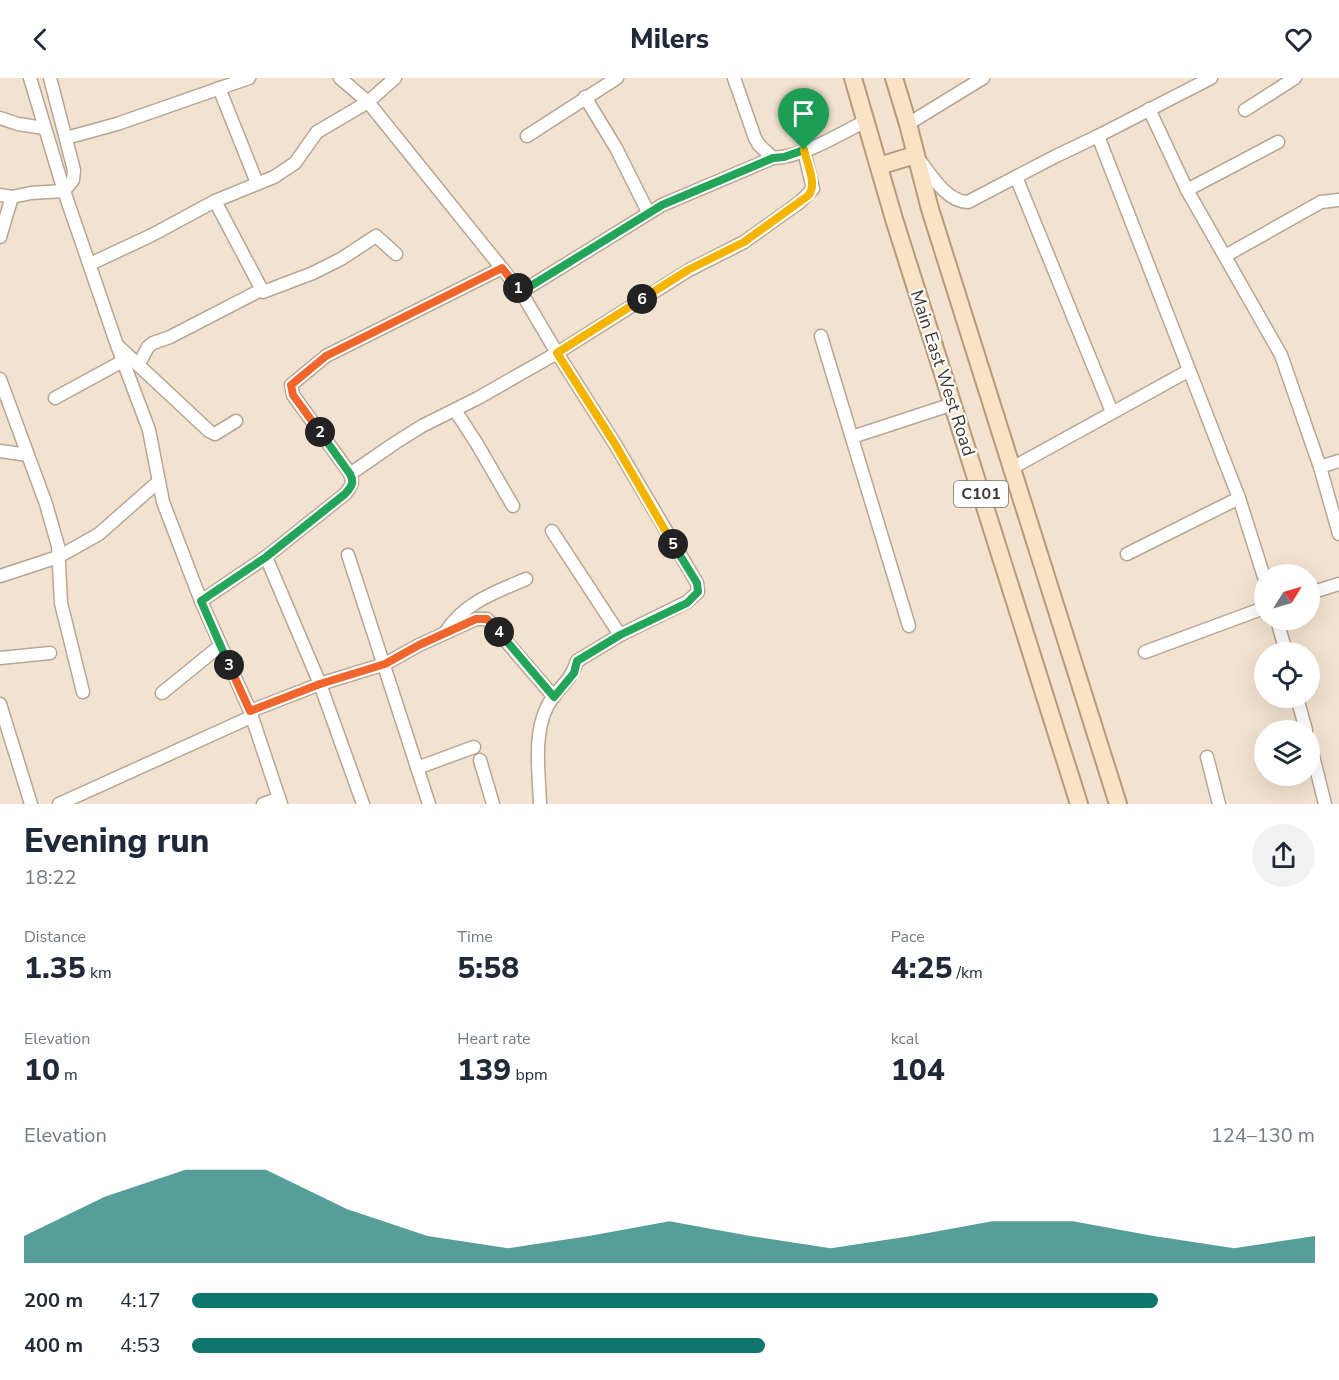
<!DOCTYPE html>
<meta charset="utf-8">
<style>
body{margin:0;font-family:"Nunito Sans",sans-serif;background:#f2f2f3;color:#1f2937;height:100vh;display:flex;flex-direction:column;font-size:22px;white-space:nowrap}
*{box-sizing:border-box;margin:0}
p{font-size:20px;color:#747a83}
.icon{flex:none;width:33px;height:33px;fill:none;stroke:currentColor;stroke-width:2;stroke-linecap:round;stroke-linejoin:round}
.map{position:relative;height:726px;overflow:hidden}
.sheet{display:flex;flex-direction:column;background:#fff;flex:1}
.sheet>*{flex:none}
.needle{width:39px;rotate:53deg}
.fabs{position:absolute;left:1254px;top:486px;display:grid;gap:12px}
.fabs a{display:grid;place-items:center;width:66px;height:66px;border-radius:50%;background:#fff;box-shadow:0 6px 24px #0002;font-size:30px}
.pin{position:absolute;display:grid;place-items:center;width:51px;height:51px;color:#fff;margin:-62px -26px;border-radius:50% 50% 50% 0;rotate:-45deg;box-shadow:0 0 6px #0007}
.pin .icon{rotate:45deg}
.km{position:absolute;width:30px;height:30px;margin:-15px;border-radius:50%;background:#222;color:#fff;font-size:16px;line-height:30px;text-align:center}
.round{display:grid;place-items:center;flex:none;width:63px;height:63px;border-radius:32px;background:#f2f2f3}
.headline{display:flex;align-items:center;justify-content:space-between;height:102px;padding:0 24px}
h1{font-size:33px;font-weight:800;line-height:45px}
.metrics{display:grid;grid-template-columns:repeat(3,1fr);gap:9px;height:102px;padding:6px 24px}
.metrics div{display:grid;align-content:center}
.metrics b{font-size:30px;font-weight:800}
.metrics small{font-size:16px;font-weight:400}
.metrics p{font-size:16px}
.chart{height:168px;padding:12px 24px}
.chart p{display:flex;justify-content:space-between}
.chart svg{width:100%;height:108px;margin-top:6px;fill:#0f766e;opacity:.7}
ul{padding:0 24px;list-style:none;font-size:20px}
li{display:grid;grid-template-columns:96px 72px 1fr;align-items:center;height:45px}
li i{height:15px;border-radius:8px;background:#0f766e}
header{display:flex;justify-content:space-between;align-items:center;height:78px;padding:0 24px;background:#fff;font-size:27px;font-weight:800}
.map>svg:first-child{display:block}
</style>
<header><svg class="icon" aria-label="back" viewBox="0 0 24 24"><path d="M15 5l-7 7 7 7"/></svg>Milers<svg class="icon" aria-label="heart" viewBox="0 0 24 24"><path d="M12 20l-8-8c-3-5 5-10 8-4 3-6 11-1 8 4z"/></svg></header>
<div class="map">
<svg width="1339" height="726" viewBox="0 0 1339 726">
<rect width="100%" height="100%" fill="#f3e2cf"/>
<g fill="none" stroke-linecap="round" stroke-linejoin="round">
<g stroke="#b6a694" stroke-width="15">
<g id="minor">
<polyline points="30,0 64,113 117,267 149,352 163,424 201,523 250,633 281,726"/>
<path d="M340,0L368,24L521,214L557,275L615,366L697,505L698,514L687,524L620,557L577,583C570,606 556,610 547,629C533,657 539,695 540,726"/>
<polyline points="734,0 755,60 759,67 773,80"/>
<polyline points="219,10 257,105"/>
<polyline points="585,19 616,70 648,134"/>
<polyline points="1149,31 1187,112 1281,277 1320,389 1339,456"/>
<polyline points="1245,32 1295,0"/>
<polyline points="0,40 18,46 44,50"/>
<polyline points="908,46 983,0"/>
<polyline points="527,58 617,0"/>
<polyline points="1098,58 1239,420 1264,499"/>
<polyline points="66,60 117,46 249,0"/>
<path d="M921,84C932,99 948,124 968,124L1054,79L1098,58L1211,0"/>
<polyline points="1016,99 1112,334"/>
<polyline points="1187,112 1278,64"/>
<polyline points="0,117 12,119 31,115 64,113 73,102 74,92 50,0"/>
<polyline points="215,123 263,214 313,195 341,181 376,158 396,176"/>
<polyline points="0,159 12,119"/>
<polyline points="1225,178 1321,124 1339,122"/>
<polyline points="90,186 152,157 215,123 274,99 295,85 317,54 368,24 395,0"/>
<path d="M521,214L662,127L773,80C806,78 837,57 866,43"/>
<polyline points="821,258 909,548"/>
<polyline points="119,269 209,353 215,356 236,343"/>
<polyline points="139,286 148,269 153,265 170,259 261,212"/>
<polyline points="0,301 46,426 58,468 61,525 83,614"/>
<polyline points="55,320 123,283"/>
<polyline points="455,332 477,366 513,428"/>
<polyline points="852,359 953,326"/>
<polyline points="0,373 28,377"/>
<polyline points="1320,389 1339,383"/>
<polyline points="1012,390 1188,293"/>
<polyline points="350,396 395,365 422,348 478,320 557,275 689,192 744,164 800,124 813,111 804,73"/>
<polyline points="552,453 620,557"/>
<polyline points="1127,476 1239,420"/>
<polyline points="348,477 429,726"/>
<polyline points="266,479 320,606 363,726"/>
<polyline points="0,498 58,479 99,456 159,403"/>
<polyline points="1310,515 1339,506"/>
<path d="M201,523L266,479L345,416C352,408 354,403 349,394L293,317L291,307L326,278L502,190"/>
<polyline points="1277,542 1286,574"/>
<path d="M445,555C464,525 493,515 526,501"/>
<polyline points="1145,574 1264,530"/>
<polyline points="0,580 50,575"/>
<polyline points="162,615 221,567"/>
<polyline points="1297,620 1306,652"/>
<polyline points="0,626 31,726"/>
<polyline points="250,633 320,606 385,586 419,567 476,541 487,541 554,619"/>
<polyline points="1310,666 1325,726"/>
<polyline points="1207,679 1219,726"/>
<polyline points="480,682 493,726"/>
<polyline points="417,690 474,669"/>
<polyline points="59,726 251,639"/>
<polyline points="263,726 279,720"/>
</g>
</g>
<g stroke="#b69a7a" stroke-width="20">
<g id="major">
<polyline points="853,0 894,141 1079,726"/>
<polyline points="894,0 908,46 930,131 1118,726"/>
<polyline points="879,88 915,77"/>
</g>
</g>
<use href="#minor" stroke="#fff" stroke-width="12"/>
<use href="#major" stroke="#fae2c7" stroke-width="16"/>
</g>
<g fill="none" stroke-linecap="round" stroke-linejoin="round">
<g stroke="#fff" stroke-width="12">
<polyline id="split-1" points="518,210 521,214 662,127 773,80 784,79 804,72"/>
</g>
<g stroke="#fff" stroke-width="12">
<polyline id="split-2" points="320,354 293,317 291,307 326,278 502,190 518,210"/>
</g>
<g stroke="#fff" stroke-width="12">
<path id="split-3" d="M229,587L201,523L266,479L345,416C351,409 355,405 350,396L320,354"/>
</g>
<g stroke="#fff" stroke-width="12">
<polyline id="split-4" points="229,587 250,633 320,606 385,586 419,567 476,541 487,541 499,554"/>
</g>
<g stroke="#fff" stroke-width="12">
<polyline id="split-5" points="499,554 554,619 574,595 577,583 620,557 687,525 698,514 697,505 673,466"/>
</g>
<g stroke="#fff" stroke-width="12">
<polyline id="split-6" points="642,221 557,275 615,366 673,466"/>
</g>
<g stroke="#fff" stroke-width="12">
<path id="split-7" d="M642,221L688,192L744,164L809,117C817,105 807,86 804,72"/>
</g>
<use href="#split-1" stroke="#22a559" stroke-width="8"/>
<use href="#split-2" stroke="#f0652b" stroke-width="8"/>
<use href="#split-3" stroke="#22a559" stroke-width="8"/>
<use href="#split-4" stroke="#f0652b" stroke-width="8"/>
<use href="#split-5" stroke="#22a559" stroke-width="8"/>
<use href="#split-6" stroke="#f5b400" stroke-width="8"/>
<use href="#split-7" stroke="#f5b400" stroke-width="8"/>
</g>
<g text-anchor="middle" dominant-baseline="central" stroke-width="4.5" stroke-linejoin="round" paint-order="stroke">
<rect fill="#fff" stroke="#78736e" stroke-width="1.5" x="954" y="403" width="54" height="26" rx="4.5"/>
<g font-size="16" font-weight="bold" fill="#3e3730">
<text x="981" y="416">C101</text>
</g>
<g font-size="18" fill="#3e3730" stroke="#fff">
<text transform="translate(943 295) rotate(72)">Main East West Road</text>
</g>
</g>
</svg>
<div class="fabs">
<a><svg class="needle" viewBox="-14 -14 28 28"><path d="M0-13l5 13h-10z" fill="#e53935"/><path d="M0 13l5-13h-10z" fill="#747a83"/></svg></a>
<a><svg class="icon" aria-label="locate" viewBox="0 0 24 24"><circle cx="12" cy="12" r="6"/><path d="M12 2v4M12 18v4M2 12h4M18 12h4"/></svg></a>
<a><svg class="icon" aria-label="layers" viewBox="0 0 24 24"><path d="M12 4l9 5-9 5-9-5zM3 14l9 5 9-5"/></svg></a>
</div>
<div class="pin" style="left:804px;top:72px;background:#1e9e55"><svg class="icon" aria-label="arrive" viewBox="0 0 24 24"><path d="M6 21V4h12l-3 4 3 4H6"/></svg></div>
<b class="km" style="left:518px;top:210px">1</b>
<b class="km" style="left:320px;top:354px">2</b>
<b class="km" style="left:229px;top:587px">3</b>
<b class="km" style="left:499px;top:554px">4</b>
<b class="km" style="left:673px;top:466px">5</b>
<b class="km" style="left:642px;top:221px">6</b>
</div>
<section class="sheet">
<div class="headline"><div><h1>Evening run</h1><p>18:22</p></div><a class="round"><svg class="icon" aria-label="share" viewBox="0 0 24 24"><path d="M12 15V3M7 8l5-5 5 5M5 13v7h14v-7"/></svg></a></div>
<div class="metrics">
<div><p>Distance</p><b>1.35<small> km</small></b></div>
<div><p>Time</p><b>5:58</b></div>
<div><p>Pace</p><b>4:25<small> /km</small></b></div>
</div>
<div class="metrics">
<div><p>Elevation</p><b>10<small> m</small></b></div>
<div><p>Heart rate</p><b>139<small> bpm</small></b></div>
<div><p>kcal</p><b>104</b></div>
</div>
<div class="chart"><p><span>Elevation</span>124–130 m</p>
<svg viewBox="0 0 160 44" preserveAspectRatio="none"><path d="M0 44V33L10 17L20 6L30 6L40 22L50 33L60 38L70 33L80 27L90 33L100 38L110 33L120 27L130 27L140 33L150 38L160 33V44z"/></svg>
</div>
<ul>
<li><b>200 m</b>4:17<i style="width:86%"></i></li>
<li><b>400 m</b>4:53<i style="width:51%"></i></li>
</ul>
</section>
